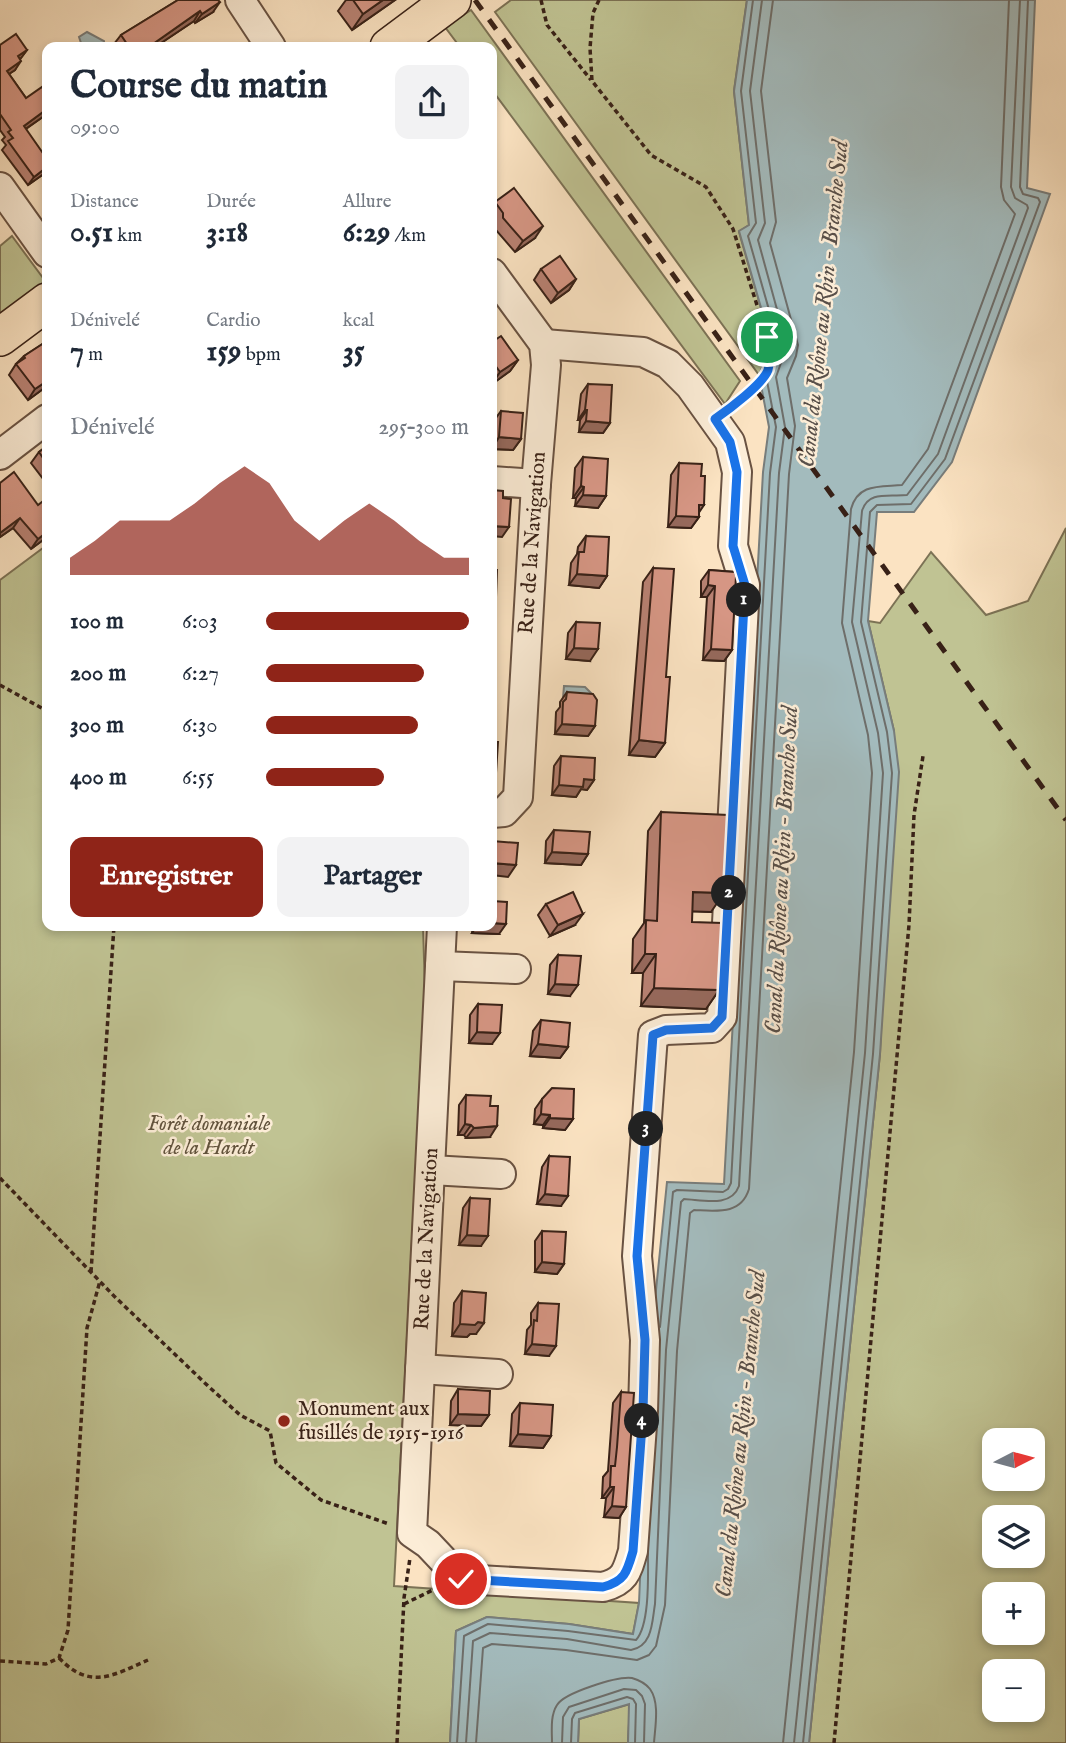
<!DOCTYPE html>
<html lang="fr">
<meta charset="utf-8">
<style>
body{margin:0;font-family:"IM FELL English",serif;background:#f2f2f3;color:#1f2937;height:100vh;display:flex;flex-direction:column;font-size:26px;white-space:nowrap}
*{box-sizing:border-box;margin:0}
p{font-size:23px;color:#747a83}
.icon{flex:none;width:38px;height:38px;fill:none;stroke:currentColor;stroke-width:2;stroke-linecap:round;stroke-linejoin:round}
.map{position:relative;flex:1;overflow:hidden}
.panel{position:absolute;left:42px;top:42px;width:455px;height:889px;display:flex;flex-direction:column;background:#fff;border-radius:14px;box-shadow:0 4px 10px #0003}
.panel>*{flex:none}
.needle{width:46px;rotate:84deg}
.buttons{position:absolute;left:982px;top:1428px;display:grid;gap:14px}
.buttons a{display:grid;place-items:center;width:63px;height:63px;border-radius:14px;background:#fff;box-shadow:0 4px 10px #0003;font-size:35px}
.pin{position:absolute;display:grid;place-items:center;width:60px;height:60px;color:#fff;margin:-30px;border:4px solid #fff;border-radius:50%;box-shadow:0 2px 7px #0007}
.km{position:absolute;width:35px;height:35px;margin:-18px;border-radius:50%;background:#222;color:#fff;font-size:19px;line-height:35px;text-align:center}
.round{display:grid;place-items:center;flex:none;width:74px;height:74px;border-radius:14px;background:#f2f2f3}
.headline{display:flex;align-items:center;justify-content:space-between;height:119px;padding:0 28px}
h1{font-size:38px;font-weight:700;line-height:52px}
.stats{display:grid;grid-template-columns:repeat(3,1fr);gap:10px;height:119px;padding:7px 28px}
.stats div{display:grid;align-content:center}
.stats b{font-size:30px;font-weight:700}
.stats small{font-size:19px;font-weight:400}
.stats p{font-size:19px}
.chart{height:196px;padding:14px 28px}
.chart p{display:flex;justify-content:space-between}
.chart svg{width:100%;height:126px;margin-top:7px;fill:#8f2418;opacity:.7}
.primary-button{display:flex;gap:14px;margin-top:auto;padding:14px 28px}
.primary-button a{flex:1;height:80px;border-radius:14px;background:#8f2418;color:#fff;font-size:28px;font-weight:700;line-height:80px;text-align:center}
.primary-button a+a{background:#f2f2f3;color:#1f2937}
ul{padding:0 28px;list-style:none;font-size:23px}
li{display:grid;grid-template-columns:112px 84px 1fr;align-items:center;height:52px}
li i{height:18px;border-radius:9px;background:#8f2418}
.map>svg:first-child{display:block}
</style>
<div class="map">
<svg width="1066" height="1743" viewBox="0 0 1066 1743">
<rect width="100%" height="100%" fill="#fbe3c2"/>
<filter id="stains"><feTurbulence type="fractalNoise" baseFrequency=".00286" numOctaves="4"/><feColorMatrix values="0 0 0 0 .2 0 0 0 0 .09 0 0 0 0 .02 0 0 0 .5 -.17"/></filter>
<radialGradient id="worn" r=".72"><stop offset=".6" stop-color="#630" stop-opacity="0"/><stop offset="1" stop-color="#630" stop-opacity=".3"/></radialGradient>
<g fill="#c0c393" stroke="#7c7255" stroke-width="2" fill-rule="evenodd">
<polygon points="511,0 747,0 734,91 749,225 739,232 772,346 759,375 495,12"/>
<polygon points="471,10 740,381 725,404 492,90 492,47 460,47 445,27"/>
<polygon points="12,236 46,282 0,317 0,246"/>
<path d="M1066,528V1743H809L880,1054L894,731L868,621L880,623L931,552L986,615L1028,601ZM994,1440H1032V1479H994ZM994,1517H1032V1556H994ZM994,1594H1032V1633H994ZM994,1671H1032V1710H994Z"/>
<polygon points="47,545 47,926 423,926 425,991 394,1586 639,1603 633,1634 569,1624 487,1617 456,1631 450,1743 0,1743 0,580"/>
<polygon points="630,1704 628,1743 578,1743 579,1719"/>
</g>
<g fill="#a3bbbd" stroke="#787d7b" stroke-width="2">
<polygon points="747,0 1035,0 1027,188 1050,194 952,462 914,512 877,512 868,621 894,731 899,772 880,1054 809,1743 628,1743 629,1704 579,1719 578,1743 450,1743 456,1631 487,1617 569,1624 633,1634 639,1603 650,1349 667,1182 724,1184 763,472 769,427 759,375 772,346 739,231 749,225 734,91"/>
<polygon points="87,32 104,41 104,46 82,46 79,37"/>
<polygon points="564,686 585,687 591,693 590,695 581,699 563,698"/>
</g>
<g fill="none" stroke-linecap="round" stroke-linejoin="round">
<g stroke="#6e6e6a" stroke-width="2">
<polyline points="660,1327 673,1192 677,1190 723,1192 728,1189 731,1183 770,473 776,427 766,376 779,345 748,236 756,223 741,91 753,0"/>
<path d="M457,1743L464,1636L488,1624L568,1631L636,1640C650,1625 648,1574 648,1553"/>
<path d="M466,1743L473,1641L490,1633L567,1639L631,1650C653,1646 652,1621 655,1604L666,1350L681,1202L684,1199C703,1200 731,1208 739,1186L779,473L785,427L776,377L787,346L758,240L765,223L750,91L762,0"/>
<path d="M476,1743L483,1648L492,1644L566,1650L637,1660L649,1655L656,1646L665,1605L677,1351L690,1213L694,1210C717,1211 741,1215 749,1189L789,474L795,426L787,378L796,356L798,345L770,243L776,222L761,91L773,0"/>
<path d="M552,1743C552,1731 550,1716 557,1705C564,1693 617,1676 632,1678C639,1680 646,1684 650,1689C660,1703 655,1727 654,1743"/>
<polyline points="562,1743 563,1717 569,1707 624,1689 636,1690 642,1696 645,1704 644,1743"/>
<polyline points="571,1743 572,1719 575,1713 627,1697 633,1699 636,1704 635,1743"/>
<path d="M783,1743L854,1052L872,773L868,735L842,623L851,509C858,483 880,487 902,485L928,449L1015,214L1004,200L1001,187L1009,0"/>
<path d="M794,1743L865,1053L883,773L878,733L852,622L862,511C868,490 890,497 907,495L938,454L1028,208L1027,205L1015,198L1011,187L1020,0"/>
<polyline points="803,1743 873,1054 892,773 887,732 861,622 870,512 877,505 911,504 945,459 1040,202 1038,198 1023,194 1020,187 1028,0"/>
</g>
<g stroke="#695242" stroke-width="32">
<g id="minor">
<polyline points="240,0 271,47"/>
<polyline points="0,187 47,253"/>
<polyline points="492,273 544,344 546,365 536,484 518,797 504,812 492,813"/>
<polyline points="0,455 47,419"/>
<polyline points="492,481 536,484"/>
<path d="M442,926L412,1533L428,1544L461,1579L603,1587C625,1581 627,1572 633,1551L643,1411L645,1340L637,1256L653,1035L666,1030L712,1028L722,1017L745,585L733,546L737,472L730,442L690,386L668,364L643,352L544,344"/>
<polyline points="440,966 516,969"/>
<polyline points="431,1170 501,1174"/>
<polyline points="420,1369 498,1374"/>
</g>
</g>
<g stroke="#382117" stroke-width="40">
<g id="major">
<polyline points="389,47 452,0"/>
<polyline points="0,337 47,302"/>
</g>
</g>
<g stroke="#382117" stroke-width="3.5" stroke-dasharray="5 3.5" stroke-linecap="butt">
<polyline points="541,0 547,25 591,80"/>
<path d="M599,0L593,13L590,48L592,81L651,155L706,187L733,229L767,337C769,349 771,364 765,375L733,406"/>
<polyline points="0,685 47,711"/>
<polyline points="0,1178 114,1296 208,1386 240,1415 270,1431 276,1463 321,1500 389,1524"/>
<polyline points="91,1272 114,926"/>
<polyline points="404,1604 437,1588"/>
<path d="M59,1658C90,1690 112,1676 148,1660"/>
<polyline points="0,1661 46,1664 59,1658 68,1630 87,1328 100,1281"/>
<polyline points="397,1743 404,1598 410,1558"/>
<polyline points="834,1743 909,925 914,815 923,756"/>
</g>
<use href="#minor" stroke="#fcedd7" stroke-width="28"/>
<use href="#major" stroke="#fbe3c2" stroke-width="37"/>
<polyline stroke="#382117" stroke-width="5" stroke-dasharray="12 12" stroke-linecap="butt" points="475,0 1066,820"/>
</g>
<g fill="#b88172" stroke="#382117" stroke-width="2">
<polygon points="178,0 213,12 195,23 194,21 155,47 116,47 114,44 121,35"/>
<polygon points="346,0 395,0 352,30 338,11"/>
<polygon points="0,45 27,50 20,59 15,70 9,74 26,98 47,114 26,129 45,173 28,185 2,150 6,145 2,140 5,137 0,130"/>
<polygon points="495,202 535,238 515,252 495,229 495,224 492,220 492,207"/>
<polygon points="541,269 576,279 569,290 551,303 534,280"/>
<polygon points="47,341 47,386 28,400 9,375 16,364 24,356"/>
<polygon points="492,342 518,360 510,371 492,384"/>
<polygon points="588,384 610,423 603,433 579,432 580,420 578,420 581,394"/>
<polygon points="501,411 521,439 513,450 492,449 493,422"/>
<polygon points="47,446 47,484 31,463 39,452"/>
<polygon points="583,457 606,496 598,508 575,506 576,498 573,498 575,468"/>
<polygon points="679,463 699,512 699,517 691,528 668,527 671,475"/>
<polygon points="0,483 47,537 31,549 13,528 0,537"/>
<polygon points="586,536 607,576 599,588 569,585 571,563 577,554 578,547"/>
<polygon points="653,568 666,677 665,743 655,757 629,755 643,582"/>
<polygon points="709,570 735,572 732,650 724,661 703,660 707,597 701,597 701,581"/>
<polygon points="576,622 590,661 566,659 568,633"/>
<polygon points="567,692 595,726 588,736 555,734 556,712 560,707 560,702"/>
<polygon points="561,756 594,780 587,790 581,789 576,797 552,795 554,766"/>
<polygon points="661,812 711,912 692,911 692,922 719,990 706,1009 641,1006 643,973 632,973 633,939 644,923 648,831"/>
<polygon points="554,830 588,854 581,865 545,863 546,841"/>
<polygon points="546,904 575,925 550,936 538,915"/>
<polygon points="473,926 492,926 499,934 472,933"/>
<polygon points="558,955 570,996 548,994 550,965"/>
<polygon points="478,1004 492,1044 469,1043 470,1015"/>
<polygon points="541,1020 568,1047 560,1058 530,1056 533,1031"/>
<polygon points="466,1095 490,1137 466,1138 464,1135 458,1135 459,1105"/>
<polygon points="542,1099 573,1119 565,1130 543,1128 543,1125 534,1124 535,1109"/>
<polygon points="549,1156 561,1206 537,1204 542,1167"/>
<polygon points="470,1198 481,1246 459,1245 463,1208"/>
<polygon points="542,1231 564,1264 557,1274 535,1272 535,1241"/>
<polygon points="462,1291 476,1334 470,1334 467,1337 452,1336 454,1303"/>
<polygon points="538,1303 549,1356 525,1354 527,1330 531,1325 531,1313"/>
<polygon points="458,1389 489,1415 481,1426 450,1425 451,1401"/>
<polygon points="621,1392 626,1507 619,1518 604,1517 606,1498 602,1498 603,1477 608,1471 613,1403"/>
<polygon points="520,1403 551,1436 543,1448 510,1446 512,1414"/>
</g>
<g fill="#96695c" stroke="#382117" stroke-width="2">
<polygon points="383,0 395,0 352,30 363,14"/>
<polygon points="220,2 213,12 195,23 202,14"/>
<polygon points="200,11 194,21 155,47 153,44"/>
<polygon points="27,50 21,58 12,65 18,56"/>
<polygon points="21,61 15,70 1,79 7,71"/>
<polygon points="47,109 47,114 18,134 24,126"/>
<polygon points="47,167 47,170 45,173 28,185 34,177"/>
<polygon points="543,226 535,238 515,252 523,241"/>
<polygon points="576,279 569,290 551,303 558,293"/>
<polygon points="518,360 510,371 492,384 500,372"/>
<polygon points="47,381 47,386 28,400 35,389"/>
<polygon points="585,410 587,410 580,420 578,420"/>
<polygon points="586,421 610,423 603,433 579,432"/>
<polygon points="499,437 521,439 513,450 492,449"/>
<polygon points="581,486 584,487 576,498 573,498"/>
<polygon points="583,495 606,496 598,508 575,506"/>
<polygon points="699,505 704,505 696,517 699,517 691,528 668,527 676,516"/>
<polygon points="20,518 13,528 0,537 0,533"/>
<polygon points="492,526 509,527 502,537 492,536"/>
<polygon points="47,532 47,537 31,549 38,539"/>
<polygon points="577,574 607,576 599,588 569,585"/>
<polygon points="708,585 715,586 707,597 701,597"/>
<polygon points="574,648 598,649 590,661 566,659"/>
<polygon points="711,649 732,650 724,661 703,660"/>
<polygon points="562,724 595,726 588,736 555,734"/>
<polygon points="639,740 665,743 655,757 629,755"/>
<polygon points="584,779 594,780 587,790 581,789 576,797 552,795 559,785"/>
<polygon points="552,852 588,854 581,865 545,863"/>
<polygon points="492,863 516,865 508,877 492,875"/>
<polygon points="693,892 724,893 711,912 680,911"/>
<polygon points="583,914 575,925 550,936 558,925"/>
<polygon points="492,923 506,924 499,934 472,933 477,926 492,926"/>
<polygon points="645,954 656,954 643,973 632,973"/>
<polygon points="555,984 578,985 570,996 548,994"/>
<polygon points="654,988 719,990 706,1009 641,1006"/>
<polygon points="477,1032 500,1033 492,1044 469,1043"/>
<polygon points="538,1044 568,1047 560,1058 530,1056"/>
<polygon points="541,1114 550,1115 543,1125 534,1124"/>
<polygon points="550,1118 573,1119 565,1130 543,1128"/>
<polygon points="465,1124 471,1125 464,1135 458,1135"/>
<polygon points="497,1126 490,1137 466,1138 474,1128"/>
<polygon points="545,1194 568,1196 561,1206 537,1204"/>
<polygon points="467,1235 488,1236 481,1246 459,1245"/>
<polygon points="542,1262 564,1264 557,1274 535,1272"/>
<polygon points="478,1322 484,1323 476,1334 470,1334 467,1337 452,1336 460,1324"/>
<polygon points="532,1344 556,1346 549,1356 525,1354"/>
<polygon points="458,1414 489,1415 481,1426 450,1425"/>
<polygon points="518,1434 551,1436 543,1448 510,1446"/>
<polygon points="610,1487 614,1487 606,1498 602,1498"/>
<polygon points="612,1506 626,1507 619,1518 604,1517"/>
</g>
<g fill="#d69684" stroke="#382117" stroke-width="2">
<polygon points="178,0 218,0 220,2 202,14 200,11 153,44 155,47 129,47 121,35"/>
<polygon points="353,0 383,0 363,14"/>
<polygon points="16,34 27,50 18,56 21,61 7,71 26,98 42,87 47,94 47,109 24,126 47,159 47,167 34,177 8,141 13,138 8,132 11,130 0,114 0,45"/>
<polygon points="514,188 543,226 523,241 503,218 503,213 495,202"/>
<polygon points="560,256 576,279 558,293 541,269"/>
<polygon points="501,336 518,360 500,372 492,361 492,342"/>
<polygon points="47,341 47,381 35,389 16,364 25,358 24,356"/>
<polygon points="588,384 612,385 610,423 586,421 587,410 585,410"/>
<polygon points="501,411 523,413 521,439 499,437"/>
<polygon points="47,446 47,464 39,452"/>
<polygon points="583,457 608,459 606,496 583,495 584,487 581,486"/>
<polygon points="679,463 702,464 701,476 705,476 704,505 699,505 699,517 676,516"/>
<polygon points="14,472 38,505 47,498 47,532 38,539 20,518 0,533 0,483"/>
<polygon points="492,490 503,491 503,498 511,499 509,527 492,526"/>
<polygon points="586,536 609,537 607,576 577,574 579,552 584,552"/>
<polygon points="653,568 674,569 666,677 670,677 665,743 639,740"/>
<polygon points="492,570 497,570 494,651 492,651"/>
<polygon points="709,570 735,572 736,576 732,650 711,649 715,586 708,585"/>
<polygon points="576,622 600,623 598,649 574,648"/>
<polygon points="492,682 493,683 492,706"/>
<polygon points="567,692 593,694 597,700 595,726 562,724 563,702 566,699"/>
<polygon points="492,742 498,742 496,773 492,772"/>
<polygon points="561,756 595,758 594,780 584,779 583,787 559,785"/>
<polygon points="661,812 728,815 724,893 693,892 692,922 722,923 719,990 654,988 656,954 645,954 646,920 657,921"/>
<polygon points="554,830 590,832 588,854 552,852"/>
<polygon points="492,841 518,843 516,865 492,863"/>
<polygon points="573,892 583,914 558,925 546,904"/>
<polygon points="492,901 507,902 506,924 492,923"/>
<polygon points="558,955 581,956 578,985 555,984"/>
<polygon points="478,1004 502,1005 500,1033 477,1032"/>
<polygon points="541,1020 570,1023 568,1047 538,1044"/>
<polygon points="552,1088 574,1089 573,1119 550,1118 550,1115 541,1114 542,1099"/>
<polygon points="466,1095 491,1096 490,1106 498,1106 497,1126 474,1128 471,1125 465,1124"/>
<polygon points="549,1156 570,1157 568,1196 545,1194"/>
<polygon points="470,1198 490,1199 488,1236 467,1235"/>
<polygon points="542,1231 566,1232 564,1264 542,1262"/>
<polygon points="462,1291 486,1293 484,1323 478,1322 475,1325 460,1324"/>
<polygon points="538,1303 559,1304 556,1346 532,1344 534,1320 537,1321"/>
<polygon points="458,1389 490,1391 489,1415 458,1414"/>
<polygon points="621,1392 634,1393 626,1507 612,1506 614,1487 610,1487 611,1466 615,1466 617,1447"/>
<polygon points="520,1403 553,1405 551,1436 518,1434"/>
</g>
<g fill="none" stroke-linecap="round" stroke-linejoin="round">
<g stroke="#fff" stroke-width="14">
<path id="route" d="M461,1579L603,1587C625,1581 627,1572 633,1551L643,1411L645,1340L637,1256L653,1035L666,1030L712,1028L722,1017L745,585L733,546L737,472L730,442L715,419C728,410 763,384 768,370C771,360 769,347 767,337"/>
</g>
<use href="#route" stroke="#1a73e8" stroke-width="9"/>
</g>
<circle fill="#8f2418" stroke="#fcedd7" stroke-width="2.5" cx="284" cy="1421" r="7"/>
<g text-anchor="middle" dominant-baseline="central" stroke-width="5" stroke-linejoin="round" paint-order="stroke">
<g font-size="21" fill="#382117" stroke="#fcedd7">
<text transform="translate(533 543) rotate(-86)">Rue de la Navigation</text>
<text transform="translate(427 1239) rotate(-87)">Rue de la Navigation</text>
</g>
<g font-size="21" font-style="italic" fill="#61523c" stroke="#fcedd7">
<text x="209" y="1124">Forêt domaniale<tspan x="209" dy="24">de la Hardt</tspan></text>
</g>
<g font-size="21" fill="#382117" stroke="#fcedd7" text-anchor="start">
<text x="298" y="1409">Monument aux<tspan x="298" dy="24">fusillés de 1915-1916</tspan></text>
</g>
<g font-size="23" font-style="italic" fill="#584f49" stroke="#fcedd7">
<text transform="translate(824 304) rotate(-84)">Canal du Rhône au Rhin - Branche Sud</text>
<text transform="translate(782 870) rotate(-87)">Canal du Rhône au Rhin - Branche Sud</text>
<text transform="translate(741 1434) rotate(-84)">Canal du Rhône au Rhin - Branche Sud</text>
</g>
</g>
<rect width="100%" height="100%" filter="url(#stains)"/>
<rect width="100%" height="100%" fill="url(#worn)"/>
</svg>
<div class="buttons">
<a><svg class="needle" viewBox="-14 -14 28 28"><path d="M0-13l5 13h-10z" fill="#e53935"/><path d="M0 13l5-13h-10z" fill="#747a83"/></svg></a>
<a><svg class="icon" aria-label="layers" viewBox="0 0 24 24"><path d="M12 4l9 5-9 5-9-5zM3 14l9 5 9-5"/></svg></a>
<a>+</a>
<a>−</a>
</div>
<div class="pin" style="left:767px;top:337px;background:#1e9e55"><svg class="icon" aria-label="arrive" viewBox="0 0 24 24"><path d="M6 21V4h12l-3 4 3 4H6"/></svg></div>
<div class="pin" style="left:461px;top:1579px;background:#d93025"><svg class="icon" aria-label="check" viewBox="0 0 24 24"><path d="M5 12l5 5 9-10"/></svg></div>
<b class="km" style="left:744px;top:600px">1</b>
<b class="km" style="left:729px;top:893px">2</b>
<b class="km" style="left:646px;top:1129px">3</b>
<b class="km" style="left:642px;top:1421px">4</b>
<section class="panel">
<div class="headline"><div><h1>Course du matin</h1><p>09:00</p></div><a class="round"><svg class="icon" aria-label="share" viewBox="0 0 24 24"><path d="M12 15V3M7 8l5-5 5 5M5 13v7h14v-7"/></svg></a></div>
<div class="stats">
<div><p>Distance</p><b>0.51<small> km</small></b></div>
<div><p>Durée</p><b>3:18</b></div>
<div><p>Allure</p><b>6:29<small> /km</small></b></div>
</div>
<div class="stats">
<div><p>Dénivelé</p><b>7<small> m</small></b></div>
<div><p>Cardio</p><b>159<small> bpm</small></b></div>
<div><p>kcal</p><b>35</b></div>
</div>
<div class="chart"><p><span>Dénivelé</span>295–300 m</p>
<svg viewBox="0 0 160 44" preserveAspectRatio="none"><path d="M0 44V38L10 32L20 25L30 25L40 25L50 19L60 12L70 6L80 12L90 25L100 32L110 25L120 19L130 25L140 32L150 38L160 38V44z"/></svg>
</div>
<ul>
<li><b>100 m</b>6:03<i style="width:100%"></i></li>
<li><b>200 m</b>6:27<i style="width:78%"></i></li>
<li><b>300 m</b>6:30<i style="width:75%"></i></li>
<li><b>400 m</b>6:55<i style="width:58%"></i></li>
</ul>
<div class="primary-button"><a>Enregistrer</a><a>Partager</a></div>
</section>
</div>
